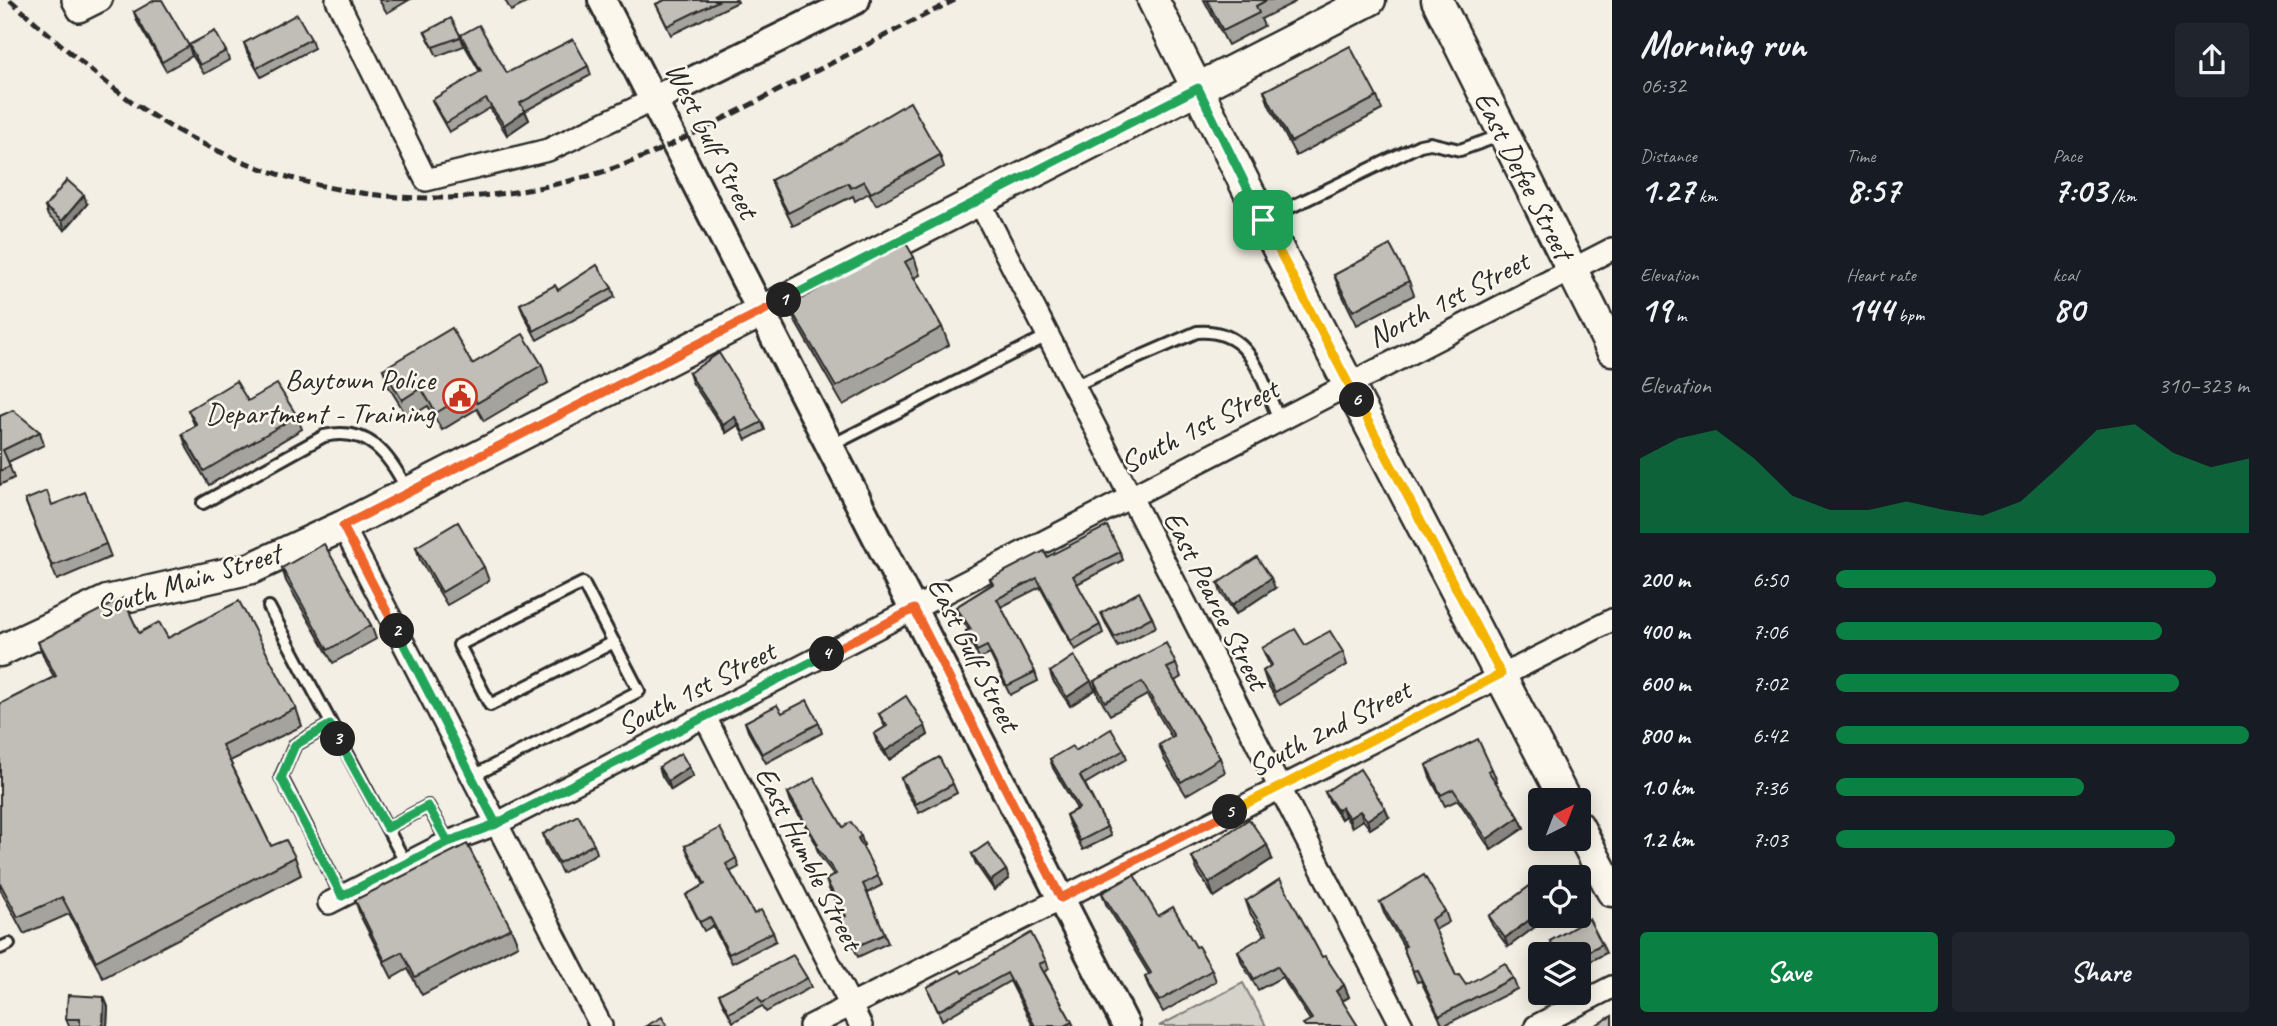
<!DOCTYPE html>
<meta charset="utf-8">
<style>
body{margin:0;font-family:Caveat,sans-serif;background:#20242c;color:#f1f3f6;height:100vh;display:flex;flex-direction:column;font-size:26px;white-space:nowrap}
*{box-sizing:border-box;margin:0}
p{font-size:23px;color:#9ea1a6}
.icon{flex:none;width:38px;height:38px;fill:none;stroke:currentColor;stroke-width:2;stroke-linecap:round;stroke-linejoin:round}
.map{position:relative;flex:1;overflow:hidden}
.details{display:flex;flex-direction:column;background:#171b24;width:665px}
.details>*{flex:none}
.needle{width:46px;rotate:42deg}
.fabs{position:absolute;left:1528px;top:788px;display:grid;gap:14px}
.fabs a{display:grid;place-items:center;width:63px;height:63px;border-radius:7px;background:#171b24;box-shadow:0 4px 18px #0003;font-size:35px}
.pin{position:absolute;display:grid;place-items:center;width:60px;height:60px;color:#fff;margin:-30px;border-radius:14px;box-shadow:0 4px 10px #0006}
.km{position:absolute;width:35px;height:35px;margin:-18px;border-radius:50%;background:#222;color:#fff;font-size:19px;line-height:35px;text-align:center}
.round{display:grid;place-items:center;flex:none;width:74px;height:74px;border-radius:7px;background:#20242c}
.head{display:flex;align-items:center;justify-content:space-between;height:119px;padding:0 28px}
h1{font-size:38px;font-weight:700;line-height:52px}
.metrics{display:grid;grid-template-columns:repeat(3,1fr);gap:10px;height:119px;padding:7px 28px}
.metrics div{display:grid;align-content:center}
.metrics b{font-size:35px;font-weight:700}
.metrics small{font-size:19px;font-weight:400}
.metrics p{font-size:19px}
.chart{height:196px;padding:14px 28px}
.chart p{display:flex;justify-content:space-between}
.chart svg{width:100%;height:126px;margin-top:7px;fill:#0b8043;opacity:.7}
.primary-button{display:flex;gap:14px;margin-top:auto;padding:14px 28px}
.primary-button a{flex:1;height:80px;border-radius:7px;background:#0b8043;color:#fff;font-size:28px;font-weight:700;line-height:80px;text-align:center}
.primary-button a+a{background:#20242c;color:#f1f3f6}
ul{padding:0 28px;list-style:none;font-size:23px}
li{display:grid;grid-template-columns:112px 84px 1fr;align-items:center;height:52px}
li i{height:18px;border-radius:9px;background:#0b8043}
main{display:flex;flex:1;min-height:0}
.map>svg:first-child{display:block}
</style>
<main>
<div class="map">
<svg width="1612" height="1026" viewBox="0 0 1612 1026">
<rect width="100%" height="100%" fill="#f3efe4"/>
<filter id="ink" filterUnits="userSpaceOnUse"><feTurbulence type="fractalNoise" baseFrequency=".0143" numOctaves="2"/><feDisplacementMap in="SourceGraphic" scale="14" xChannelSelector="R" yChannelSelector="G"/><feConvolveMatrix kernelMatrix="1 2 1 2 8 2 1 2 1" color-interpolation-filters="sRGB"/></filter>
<g filter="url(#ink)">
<polygon fill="#d5d2c9" stroke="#807e7a" stroke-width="2" points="1243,983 1266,1026 1159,1026"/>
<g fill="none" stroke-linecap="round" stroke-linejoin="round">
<g stroke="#2b2b2b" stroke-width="16">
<g id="service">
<polyline points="1266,219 1420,145 1430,143 1460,150 1502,135"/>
<path d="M1073,386L1197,332C1252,328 1260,377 1279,419"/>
<polyline points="832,445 1047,336"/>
<path d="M203,503L324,436C368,426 389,454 407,490"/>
<polyline points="269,607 387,828"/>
<polyline points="330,725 295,745 281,777 342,896"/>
<polyline points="473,776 639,691 583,583 459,645 490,705 614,642"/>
<polyline points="406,864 387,828 428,806 448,842"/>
<polyline points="0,948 9,944"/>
</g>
</g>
<g stroke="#2b2b2b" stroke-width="26">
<g id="minor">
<polyline points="73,0 79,11 101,0"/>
<polyline points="337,0 426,180 548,150 653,100"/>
<polyline points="978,199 1402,1026"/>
<polyline points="343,526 601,1026"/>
<polyline points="705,717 861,1026"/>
<polyline points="329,903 448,842 496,824 1612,249"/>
<polyline points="810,1026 1612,620"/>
<polyline points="1536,1026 1612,987"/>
</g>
</g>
<g stroke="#2b2b2b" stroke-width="32">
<g id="tertiary">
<polyline points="602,0 1126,1026"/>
<polyline points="653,100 856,0"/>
</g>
</g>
<g stroke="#2b2b2b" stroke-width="35">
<g id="secondary">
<polyline points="1153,0 1263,220 1565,800"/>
<polyline points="1437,0 1612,350"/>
<polyline points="0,651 107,601 252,568 343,526 1370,0"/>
<polyline points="1578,826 1612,891"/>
</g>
</g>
<use href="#service" stroke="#fbf7ec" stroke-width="10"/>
<use href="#minor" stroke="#fbf7ec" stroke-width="21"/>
<use href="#tertiary" stroke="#fbf7ec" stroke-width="26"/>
<use href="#secondary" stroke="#fbf7ec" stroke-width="30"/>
<path stroke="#2b2b2b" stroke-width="5" stroke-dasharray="10 5" stroke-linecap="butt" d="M10,0C61,44 112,93 171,127C307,204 451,217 599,173C655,156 706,127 758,101C824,67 889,33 955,0"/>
</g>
<g fill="#a5a39d" stroke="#2b2b2b" stroke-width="2">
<polygon points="379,0 409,0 387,13"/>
<polygon points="505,0 532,0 511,11"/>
<polygon points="665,0 737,0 738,2 671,35 656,4"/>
<polygon points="1204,0 1294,0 1295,2 1261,19 1264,26 1228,45"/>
<polygon points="134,12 189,46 192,56 166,71 137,21"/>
<polygon points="425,32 461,37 464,46 437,56"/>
<polygon points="461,35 507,73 588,66 591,75 525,111 529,120 507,135 490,108 449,132 436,109 432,100 480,72 464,44"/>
<polygon points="311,39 314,48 261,77 247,52 244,43"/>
<polygon points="189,45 226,51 229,60 204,74 192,55"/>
<polygon points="1264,91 1377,97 1382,110 1296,156 1269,105"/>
<polygon points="940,155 944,167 876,205 869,193 855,201 853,196 793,226 776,192 771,180"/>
<polygon points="87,204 65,230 48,216 45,207"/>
<polygon points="914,257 920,275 914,278 942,327 949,345 843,405 796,323 789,306"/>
<polygon points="1334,275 1409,281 1414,295 1357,325 1339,288"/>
<polygon points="612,288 615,297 537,340 523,313 520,304 558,290"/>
<polygon points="472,364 542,365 548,383 484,421 477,409 442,430 428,406 408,418 389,387 383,369"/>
<polygon points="689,373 762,422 765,430 746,440 738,425 726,433 692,382"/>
<polygon points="248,401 297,416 302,429 209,485 187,448 182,434 195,426 188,410"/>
<polygon points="0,416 40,432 44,445 8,462 14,478 0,485"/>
<polygon points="25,500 52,505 106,544 111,557 57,580"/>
<polygon points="416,547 484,567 489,581 447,605 420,560"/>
<polygon points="1120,552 1123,560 1077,584 1100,625 1103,633 1075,650 1040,587 1001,607 1035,672 1038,681 1010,695 990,654 980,659 969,640 966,631 969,630 959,615 956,607 992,584 990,579 1047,557"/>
<polygon points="282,568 371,625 376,639 333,663 286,581"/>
<polygon points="1218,583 1275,588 1236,614 1221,593"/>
<polygon points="1101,613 1152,617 1156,627 1118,647 1105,622"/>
<polygon points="139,633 168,638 296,708 302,726 230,761 271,846 295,857 301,875 103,978 69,914 24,934 0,889 0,704 54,677 45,660 38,642"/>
<polygon points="1305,645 1343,652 1347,665 1280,705 1267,683 1263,671 1270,666 1262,648"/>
<polygon points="1176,664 1181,677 1175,681 1220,758 1225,772 1186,795 1164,759 1159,745 1172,738 1147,695 1110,715 1098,695 1094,681"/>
<polygon points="1050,672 1095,690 1070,706 1053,681"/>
<polygon points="782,713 819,723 822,733 766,763 748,731 745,722"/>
<polygon points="879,714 925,726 928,735 889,760 877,743 874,734 885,727"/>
<polygon points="1124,750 1127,759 1085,784 1107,827 1111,836 1083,850 1069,824 1066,815 1077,809 1053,768 1050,759 1075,751"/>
<polygon points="1426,765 1492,769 1497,781 1495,781 1519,817 1524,828 1491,850 1458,800 1445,806 1430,777"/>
<polygon points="659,767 689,767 693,776 671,790 662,776"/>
<polygon points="901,778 953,784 957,793 919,813 904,787"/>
<polygon points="1325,792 1389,817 1370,829 1363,820 1352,827 1345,816 1341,819 1329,801"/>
<polygon points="788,793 843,827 864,845 862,847 878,876 882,885 867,893 888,943 858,957 841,918 845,916 829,889 826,880 834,875 819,855 816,846 817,845 791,802"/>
<polygon points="543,834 594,844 597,853 562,873 546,844"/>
<polygon points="1267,845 1272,859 1214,897 1197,870 1192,857"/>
<polygon points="685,846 736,858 739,867 730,872 754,914 773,932 776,941 732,963 713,926 704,931 690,904 686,895 704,885 689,855"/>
<polygon points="972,854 1006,870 1009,879 994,890 976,864"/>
<polygon points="1102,893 1158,916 1196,947 1212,970 1216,981 1163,1012 1149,988 1145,977 1149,974 1106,904"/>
<polygon points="355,900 511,928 518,945 422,995 408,969 392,978 361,917"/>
<polygon points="1246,901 1322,957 1344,985 1349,997 1310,1020 1282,977 1258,990 1242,963 1238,951 1265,936 1250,913"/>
<polygon points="1380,902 1445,911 1449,922 1435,930 1456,976 1466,985 1513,978 1517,989 1443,1026 1421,981 1417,982 1407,958 1403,947 1404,947 1384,913"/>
<polygon points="1550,915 1508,947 1492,925 1489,916"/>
<polygon points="1550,941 1602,944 1606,953 1578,968 1578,954 1556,954"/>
<polygon points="1046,961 1049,969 1044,972 1074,1026 1033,1026 1010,981 942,1020 927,987 962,973"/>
<polygon points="807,978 811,987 766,1012 762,1006 733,1022 723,1003 719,994"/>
<polygon points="104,997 108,1007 107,1026 69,1026 66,1019"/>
</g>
<g fill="#86857f" stroke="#2b2b2b" stroke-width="2">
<polygon points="525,111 529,120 507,135 504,125"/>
<polygon points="84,195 87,204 65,230 62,221"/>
<polygon points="735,417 738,425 726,433 723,425"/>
<polygon points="1271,578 1275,588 1236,614 1232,605"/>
<polygon points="1091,681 1095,690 1070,706 1067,697"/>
<polygon points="925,726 928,735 889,760 885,751"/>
<polygon points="689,767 693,776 671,790 668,781"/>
<polygon points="1342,807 1345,816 1341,819 1337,810"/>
<polygon points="1385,808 1389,817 1370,829 1367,820"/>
<polygon points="1360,811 1363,820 1352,827 1349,818"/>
<polygon points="1519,817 1524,828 1491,850 1487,839"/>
<polygon points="861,836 864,845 861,847 858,838"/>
<polygon points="1267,845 1272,859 1214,897 1209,883"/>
<polygon points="1006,870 1009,879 994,890 990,881"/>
<polygon points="1540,912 1540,915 1550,916 1508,947 1505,938"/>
<polygon points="1344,985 1349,997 1340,1002 1336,991"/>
<polygon points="104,997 108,1007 107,1026 103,1026"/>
</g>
<g fill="#c0beb6" stroke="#2b2b2b" stroke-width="2">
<polygon points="155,0 162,0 189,46 162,62 134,12"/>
<polygon points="665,0 720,0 667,26 656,4"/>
<polygon points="1207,0 1267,0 1256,6 1259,13 1223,31"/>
<polygon points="297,14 311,39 257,68 244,43"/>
<polygon points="451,18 461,37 433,47 425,32"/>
<polygon points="479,25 507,73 573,39 588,66 520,103 525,111 504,125 486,99 446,123 432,100 481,71 461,35"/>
<polygon points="215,31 226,51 200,65 189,45"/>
<polygon points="1350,46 1377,97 1291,142 1264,91"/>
<polygon points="910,102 940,155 871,193 864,181 851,188 848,183 788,213 771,180 829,150"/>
<polygon points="67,180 84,195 62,221 45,207"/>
<polygon points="904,240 914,257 905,262 942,327 836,387 789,306"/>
<polygon points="1390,245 1409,281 1353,311 1334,275"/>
<polygon points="597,265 612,288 534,331 520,304 555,285 558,290"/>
<polygon points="452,328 472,364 523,334 542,365 477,403 471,392 436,413 421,388 402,400 383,369"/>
<polygon points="719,353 762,422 743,432 735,417 723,425 689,373"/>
<polygon points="236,381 248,401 277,384 297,416 204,471 182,434 197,425 188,410"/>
<polygon points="13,410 40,432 3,450 10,466 0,471 0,416"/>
<polygon points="47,491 52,505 85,492 106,544 52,566 25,500"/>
<polygon points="458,522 484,567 442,592 416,547"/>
<polygon points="1107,526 1120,552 1073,576 1100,625 1071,641 1037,578 997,599 1035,672 1007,686 987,646 977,651 966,631 971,629 956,607 993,584 990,579 1044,551 1047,557"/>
<polygon points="324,544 371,625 328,650 282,568"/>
<polygon points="1257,557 1271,578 1232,605 1218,583"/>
<polygon points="1139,592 1152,617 1115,637 1101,613"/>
<polygon points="123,598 139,633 159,622 168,638 239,601 296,708 222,745 271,846 286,840 295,857 96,961 62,897 18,917 0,883 0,704 56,676 38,642"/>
<polygon points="1295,629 1305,645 1330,631 1343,652 1275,692 1263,671 1272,665 1262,648"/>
<polygon points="1166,643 1176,664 1167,668 1220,758 1181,782 1159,745 1174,736 1142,682 1105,702 1094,681"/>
<polygon points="1074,656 1091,681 1067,697 1050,672"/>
<polygon points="906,696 925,726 885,751 874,734 887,726 879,714"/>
<polygon points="807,700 819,723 762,754 745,722 777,705 782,713"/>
<polygon points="1111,729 1124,750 1080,776 1107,827 1080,841 1066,815 1079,808 1050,759 1072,746 1075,751"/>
<polygon points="1478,739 1492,769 1488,771 1519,817 1487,839 1453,789 1441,795 1426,765"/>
<polygon points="681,753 689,767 668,781 659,767"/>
<polygon points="939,757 953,784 916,804 901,778"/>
<polygon points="1360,769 1385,808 1367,820 1360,811 1349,818 1342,807 1337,810 1325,792"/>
<polygon points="814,778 843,827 851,822 861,836 858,838 878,876 863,884 885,934 855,947 841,918 846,916 826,880 836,874 816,846 818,844 788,793"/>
<polygon points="578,815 594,844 559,863 543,834"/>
<polygon points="1249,819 1267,845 1209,883 1192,857"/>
<polygon points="720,828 736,858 726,864 754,914 761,910 773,932 729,954 710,917 700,922 686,895 705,884 685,846"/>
<polygon points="988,843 1006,870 990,881 972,854"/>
<polygon points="467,844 511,928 415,977 402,952 385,961 355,900"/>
<polygon points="1134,875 1158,916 1173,907 1196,947 1198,946 1212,970 1159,1001 1145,977 1151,973 1102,893"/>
<polygon points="1424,875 1445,911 1431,920 1456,976 1459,975 1466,985 1505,963 1513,978 1439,1016 1417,970 1413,971 1403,947 1406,946 1380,902"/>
<polygon points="1280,879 1322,957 1325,956 1344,985 1336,991 1358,1026 1305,1026 1303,1024 1312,1019 1277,966 1254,979 1238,951 1267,934 1246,901"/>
<polygon points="1531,885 1540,897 1540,912 1505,938 1489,916"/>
<polygon points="1589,919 1602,944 1578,957 1578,954 1557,954 1550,941"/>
<polygon points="1031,933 1046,961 1039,964 1072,1022 1064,1026 1035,1026 1007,973 938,1011 927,987 960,970 962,973"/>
<polygon points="793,955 807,978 762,1003 758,997 729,1013 719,994"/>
<polygon points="68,995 104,997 103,1026 80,1026 80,1019 66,1019"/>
<polygon points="1612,1016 1612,1026 1594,1026"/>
<polygon points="662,1017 667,1026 646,1026"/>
</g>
</g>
<g fill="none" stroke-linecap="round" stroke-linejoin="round" filter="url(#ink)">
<g stroke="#fff" stroke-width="14">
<polyline id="split-1" points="784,300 1198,88 1263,220"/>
</g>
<g stroke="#fff" stroke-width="14">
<polyline id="split-2" points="397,631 343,526 784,300"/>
</g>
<g stroke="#fff" stroke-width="14">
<polyline id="split-3" points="338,739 330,725 295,745 281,778 342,896 448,842 496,824 397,631"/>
</g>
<g stroke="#fff" stroke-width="14">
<polyline id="split-4" points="338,739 387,828 428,806 448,842 496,824 827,654"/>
</g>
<g stroke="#fff" stroke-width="14">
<polyline id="split-5" points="827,654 914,609 1061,898 1230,812"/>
</g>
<g stroke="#fff" stroke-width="14">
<polyline id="split-6" points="1230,812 1501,674 1357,400"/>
</g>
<g stroke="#fff" stroke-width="14">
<polyline id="split-7" points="1263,220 1357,400"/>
</g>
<use href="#split-1" stroke="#22a559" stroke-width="9"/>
<use href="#split-2" stroke="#f0652b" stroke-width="9"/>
<use href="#split-3" stroke="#22a559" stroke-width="9"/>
<use href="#split-4" stroke="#22a559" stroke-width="9"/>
<use href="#split-5" stroke="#f0652b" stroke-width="9"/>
<use href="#split-6" stroke="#f5b400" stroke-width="9"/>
<use href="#split-7" stroke="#f5b400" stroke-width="9"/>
</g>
<defs>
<g id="civic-ring" transform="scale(1.75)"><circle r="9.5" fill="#fbf7ec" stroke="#c8321e" stroke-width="1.5"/><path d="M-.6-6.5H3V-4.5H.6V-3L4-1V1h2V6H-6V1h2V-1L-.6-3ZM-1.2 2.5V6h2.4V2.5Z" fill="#c8321e"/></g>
</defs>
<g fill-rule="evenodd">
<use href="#civic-ring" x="460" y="396"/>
</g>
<g text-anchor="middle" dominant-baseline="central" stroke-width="5" stroke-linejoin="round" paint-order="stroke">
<g font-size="30" fill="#2b2b2b" stroke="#fbf7ec">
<text transform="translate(712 140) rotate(63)">West Gulf Street</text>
<text transform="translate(1524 175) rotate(63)">East Defee Street</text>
<text transform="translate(1448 299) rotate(-27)">North 1st Street</text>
<text transform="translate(1199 426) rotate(-27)">South 1st Street</text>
<text transform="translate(188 580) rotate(-17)">South Main Street</text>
<text transform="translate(1216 600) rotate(63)">East Pearce Street</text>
<text transform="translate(974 654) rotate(63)">East Gulf Street</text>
<text transform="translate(696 688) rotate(-27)">South 1st Street</text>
<text transform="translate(1329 728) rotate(-27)">South 2nd Street</text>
<text transform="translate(809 858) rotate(63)">East Humble Street</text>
</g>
<g font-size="30" fill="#2b2b2b" stroke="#fbf7ec" text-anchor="end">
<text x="435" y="379">Baytown Police<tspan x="435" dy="34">Department - Training</tspan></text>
</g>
</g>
</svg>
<div class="fabs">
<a><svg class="needle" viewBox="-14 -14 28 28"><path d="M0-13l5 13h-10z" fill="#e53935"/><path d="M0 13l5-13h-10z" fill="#9ea1a6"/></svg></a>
<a><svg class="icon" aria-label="locate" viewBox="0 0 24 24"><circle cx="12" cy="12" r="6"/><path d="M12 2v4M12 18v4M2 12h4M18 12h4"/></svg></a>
<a><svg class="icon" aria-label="layers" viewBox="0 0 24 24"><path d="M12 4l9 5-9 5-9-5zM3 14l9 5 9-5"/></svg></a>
</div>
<div class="pin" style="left:1263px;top:220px;background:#1e9e55"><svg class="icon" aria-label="arrive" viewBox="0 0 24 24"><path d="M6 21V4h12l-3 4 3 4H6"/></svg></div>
<b class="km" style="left:784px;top:300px">1</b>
<b class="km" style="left:397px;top:631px">2</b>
<b class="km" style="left:338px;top:739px">3</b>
<b class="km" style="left:827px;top:654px">4</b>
<b class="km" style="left:1230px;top:812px">5</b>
<b class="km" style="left:1357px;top:400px">6</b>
</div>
<section class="details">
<div class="head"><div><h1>Morning run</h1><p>06:32</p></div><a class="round"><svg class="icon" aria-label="share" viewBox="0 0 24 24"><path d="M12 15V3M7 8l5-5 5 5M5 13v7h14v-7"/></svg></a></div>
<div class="metrics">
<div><p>Distance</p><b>1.27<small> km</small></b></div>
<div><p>Time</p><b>8:57</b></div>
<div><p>Pace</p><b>7:03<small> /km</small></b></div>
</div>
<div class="metrics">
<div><p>Elevation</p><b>19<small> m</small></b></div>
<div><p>Heart rate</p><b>144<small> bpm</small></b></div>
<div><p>kcal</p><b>80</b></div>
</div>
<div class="chart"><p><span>Elevation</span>310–323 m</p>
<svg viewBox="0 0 160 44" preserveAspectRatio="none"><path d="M0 44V18L10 11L20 8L30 18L40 31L50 36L60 36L70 33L80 36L90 38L100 33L110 21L120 8L130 6L140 16L150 21L160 18V44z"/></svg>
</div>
<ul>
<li><b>200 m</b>6:50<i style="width:92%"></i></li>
<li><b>400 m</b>7:06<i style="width:79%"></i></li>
<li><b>600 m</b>7:02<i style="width:83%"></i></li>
<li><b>800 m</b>6:42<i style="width:100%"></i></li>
<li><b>1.0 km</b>7:36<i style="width:60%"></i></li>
<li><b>1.2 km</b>7:03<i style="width:82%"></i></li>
</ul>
<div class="primary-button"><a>Save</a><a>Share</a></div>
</section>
</main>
